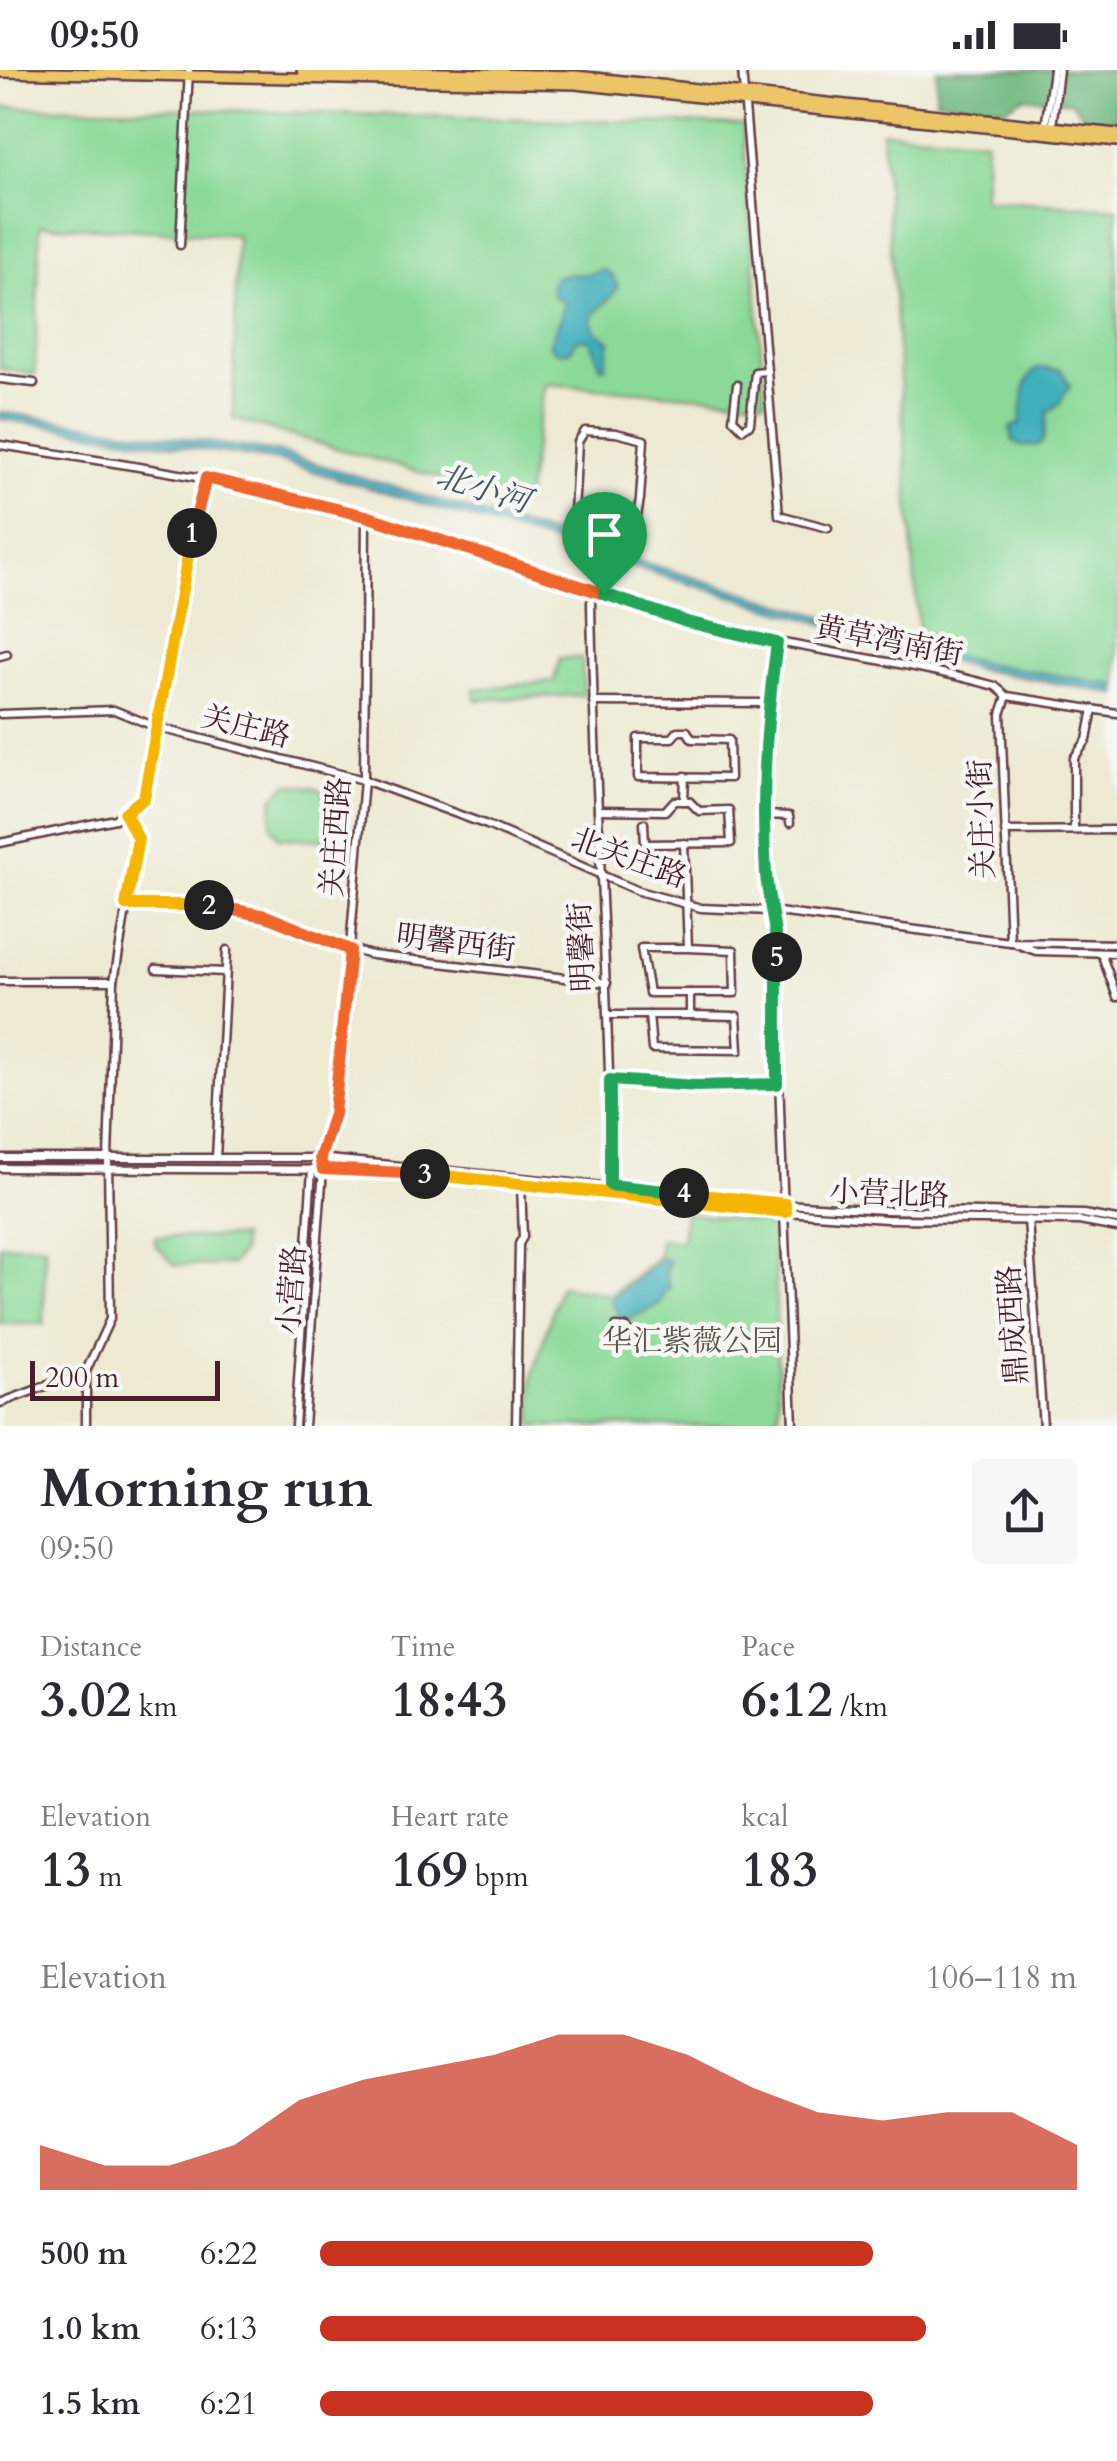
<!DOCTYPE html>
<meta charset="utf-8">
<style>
body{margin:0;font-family:Cardo,"Noto Serif SC",serif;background:#f7f7f7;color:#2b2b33;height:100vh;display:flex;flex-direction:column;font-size:38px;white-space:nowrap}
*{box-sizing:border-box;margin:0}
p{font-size:32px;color:#7c7c81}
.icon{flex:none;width:55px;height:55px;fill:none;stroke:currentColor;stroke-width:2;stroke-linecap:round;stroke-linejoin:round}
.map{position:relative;height:1356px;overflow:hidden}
.side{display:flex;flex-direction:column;background:#fff;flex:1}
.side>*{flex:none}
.scale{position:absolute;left:30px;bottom:25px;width:190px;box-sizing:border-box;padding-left:10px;border:5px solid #4a1f2b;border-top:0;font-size:28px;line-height:35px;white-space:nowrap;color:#4a1f2b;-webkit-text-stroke:8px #f6f6f2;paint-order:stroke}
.pin{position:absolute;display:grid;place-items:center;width:85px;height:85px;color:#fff;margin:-102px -42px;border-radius:50% 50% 50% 0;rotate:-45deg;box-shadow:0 0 10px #0007}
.pin .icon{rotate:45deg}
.km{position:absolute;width:50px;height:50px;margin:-25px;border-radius:50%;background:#222;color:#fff;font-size:28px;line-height:50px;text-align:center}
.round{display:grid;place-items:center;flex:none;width:105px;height:105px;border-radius:10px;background:#f7f7f7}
.summary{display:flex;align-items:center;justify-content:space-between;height:170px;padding:0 40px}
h1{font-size:55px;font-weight:700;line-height:75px}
.metrics{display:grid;grid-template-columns:repeat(3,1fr);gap:15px;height:170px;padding:10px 40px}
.metrics div{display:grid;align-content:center}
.metrics b{font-size:50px;font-weight:700}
.metrics small{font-size:28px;font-weight:400}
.metrics p{font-size:28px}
.chart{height:280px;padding:20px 40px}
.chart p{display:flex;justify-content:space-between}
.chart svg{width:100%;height:180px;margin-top:10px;fill:#c8321e;opacity:.7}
ul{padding:0 40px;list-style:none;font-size:32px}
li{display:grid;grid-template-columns:160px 120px 1fr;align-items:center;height:75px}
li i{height:25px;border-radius:12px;background:#c8321e}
.status{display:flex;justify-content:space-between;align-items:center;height:70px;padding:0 50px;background:#fff;direction:ltr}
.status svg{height:28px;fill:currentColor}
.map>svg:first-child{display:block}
</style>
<div class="status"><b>09:50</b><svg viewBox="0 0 49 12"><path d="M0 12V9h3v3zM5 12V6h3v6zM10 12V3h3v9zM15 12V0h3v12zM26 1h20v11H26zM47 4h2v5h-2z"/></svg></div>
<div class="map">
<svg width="1117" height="1356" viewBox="0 0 1117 1356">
<rect width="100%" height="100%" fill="#f6f6f2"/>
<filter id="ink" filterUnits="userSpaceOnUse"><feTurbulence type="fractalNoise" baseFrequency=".01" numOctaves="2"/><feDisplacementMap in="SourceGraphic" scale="20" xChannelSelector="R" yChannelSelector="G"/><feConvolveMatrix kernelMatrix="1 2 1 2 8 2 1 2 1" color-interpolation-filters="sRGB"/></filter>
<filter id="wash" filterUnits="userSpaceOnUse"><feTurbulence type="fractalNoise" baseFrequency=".0048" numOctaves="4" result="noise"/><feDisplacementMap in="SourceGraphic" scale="40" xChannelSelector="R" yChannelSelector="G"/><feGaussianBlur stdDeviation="2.25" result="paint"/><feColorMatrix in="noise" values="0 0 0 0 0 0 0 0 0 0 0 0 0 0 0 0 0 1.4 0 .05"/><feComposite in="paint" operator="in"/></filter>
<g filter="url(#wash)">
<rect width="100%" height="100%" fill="#ede9d2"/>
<g fill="#8ad998" stroke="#6a7c62" stroke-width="2.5">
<polygon points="0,37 175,39 743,55 765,331 545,314 525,432 233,349 237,165 40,155 35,304 0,299"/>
<polygon points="882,61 986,70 984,129 1117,138 1117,617 963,593 920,580"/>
<polygon points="560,588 582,588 584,625 476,630 474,619 554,611"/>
<polygon points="287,714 317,718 330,726 333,758 324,770 279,768 271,755 273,728"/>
<polygon points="685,1143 764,1153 774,1161 779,1345 766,1356 533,1356 532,1308 560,1216 610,1225 658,1187 660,1169 682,1171"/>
<polygon points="155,1167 241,1167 242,1182 231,1195 175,1195 155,1174"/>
<polygon points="0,1175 45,1175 44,1254 0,1254"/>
</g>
<polygon fill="#6fb980" stroke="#5c6c56" stroke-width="2.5" points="937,0 1117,0 1117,50 1086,48 1072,32 1049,30 1023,27 1005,39 936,30"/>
<g fill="#41afbd" stroke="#466774" stroke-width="2.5">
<path d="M602,199L611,204L618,216C612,231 597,236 591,251L597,262L610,271L605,296L601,297L590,270L578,269L570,281L557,282L549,275C555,262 563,246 564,232L553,226L551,214L555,207C572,199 580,211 602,199Z"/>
<path d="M1039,298L1061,300L1070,315L1060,333L1048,342L1043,370L1039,375L1020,376L1013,371L1010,357L1020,354C1023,336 1021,306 1039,298Z"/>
<polygon points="0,342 277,382 928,578 983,593 1117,615 1117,624 971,598 279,391 0,349"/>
<polygon points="663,1188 669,1191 666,1203 670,1218 666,1220 660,1234 627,1250 625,1269 616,1268 620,1248 611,1229"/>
</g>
</g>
<g filter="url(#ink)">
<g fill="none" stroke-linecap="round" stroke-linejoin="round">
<g stroke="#623d44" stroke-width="11">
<g id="minor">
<polyline points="742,0 779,445 828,458"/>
<polyline points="1052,57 1059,0"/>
<polyline points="1045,58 1053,0"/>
<polyline points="180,175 189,0"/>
<polyline points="0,309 34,313"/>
<polyline points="737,315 733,349 743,359 750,354 755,302 767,301"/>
<path d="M0,375C123,394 245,412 366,445C475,476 581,524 690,553C792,579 894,588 995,616L1007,626L1117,643"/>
<path d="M604,524L623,467L634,463L640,429L644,370L616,363L585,361L578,372L574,443C588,457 609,455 623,467"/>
<path d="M591,532C594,726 610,920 611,1115"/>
<path d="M777,573C768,637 766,702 766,767C766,800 764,837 777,868C777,1031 787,1193 793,1356"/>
<polyline points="0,586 7,584"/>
<polyline points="1007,626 1001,644 1010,872"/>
<polyline points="593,632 768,633"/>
<polyline points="0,644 114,640 156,657 364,710 487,755 638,821 701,838 770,841 1010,872 1117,874"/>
<polygon points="678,661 687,661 692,669 729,670 730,708 638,707 638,668 672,668"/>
<polyline points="684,731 685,706"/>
<polyline points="598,740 665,741 674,731 689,731 699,741 729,740 731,773 645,774 644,753"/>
<polyline points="766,745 789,746 790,753"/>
<polyline points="1074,760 1074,688 1087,670 1093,639"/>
<polyline points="1005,761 1117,760"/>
<polyline points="0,773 115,749 144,727 188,481 206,407"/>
<polyline points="684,773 688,878 641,878 649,923 735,923 734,880 688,878"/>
<path d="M126,835C173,835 222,832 268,847C303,858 336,877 372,885L607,913"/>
<polyline points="1016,874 1036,881 1117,883"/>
<polyline points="1101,883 1117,927"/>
<polyline points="156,899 225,902"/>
<polyline points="0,911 114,911"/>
<polyline points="690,923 690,945 649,945 652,979 739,980 737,946 690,945"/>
<polyline points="608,945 649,945"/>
<polyline points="610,1009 697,1016 777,1013"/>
<polyline points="0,1088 319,1088 785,1134 885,1140 1083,1144 1117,1150"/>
<polyline points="216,1088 227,880"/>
<polyline points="318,1090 334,1044 340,997 364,710 366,446"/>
<polyline points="0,1098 382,1100 786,1142 886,1149 1079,1151 1117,1158"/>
<polyline points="1028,1150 1043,1356"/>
<polyline points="616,1257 627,1258"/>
<polyline points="0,1333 86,1301 110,1249 108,1088 114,911 138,769 125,743"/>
<polyline points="86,1356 86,1301"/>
<polyline points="295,1356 312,1099"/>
<polyline points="304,1356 323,1099"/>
<polyline points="516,1356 519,1174 523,1167 521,1114"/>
</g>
</g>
<g stroke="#623d44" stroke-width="14">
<g id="major">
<polyline points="302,0 576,6 1117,64"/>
<polyline points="0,2 576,14 1117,71"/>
</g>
</g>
<use href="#minor" stroke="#fff" stroke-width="6"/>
<use href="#major" stroke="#ecc569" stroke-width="9"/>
</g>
</g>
<g fill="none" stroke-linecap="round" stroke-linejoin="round" filter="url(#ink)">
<g stroke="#fff" stroke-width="20">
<polyline id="split-1" points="192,463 206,408 366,446 604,524"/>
</g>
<g stroke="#fff" stroke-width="20">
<polyline id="split-2" points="192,463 144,728 125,743 138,769 126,835 209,835"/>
</g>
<g stroke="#fff" stroke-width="20">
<polyline id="split-3" points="209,835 266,846 350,880 334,1044 320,1088 323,1099 425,1104"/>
</g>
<g stroke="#fff" stroke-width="20">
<polyline id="split-4" points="425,1104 786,1142 785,1134 684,1123"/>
</g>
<g stroke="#fff" stroke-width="20">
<polyline id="split-5" points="684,1123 610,1115 610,1010 697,1016 777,1014 777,887"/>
</g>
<g stroke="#fff" stroke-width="20">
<path id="split-6" d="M604,524L687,552L777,573C766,648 761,728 766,804C768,832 777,860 777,887"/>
</g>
<use href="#split-1" stroke="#f0652b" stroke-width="12"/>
<use href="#split-2" stroke="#f5b400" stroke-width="12"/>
<use href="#split-3" stroke="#f0652b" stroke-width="12"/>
<use href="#split-4" stroke="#f5b400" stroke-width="12"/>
<use href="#split-5" stroke="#22a559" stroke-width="12"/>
<use href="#split-6" stroke="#22a559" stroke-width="12"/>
</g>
<g text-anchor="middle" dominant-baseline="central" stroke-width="9" stroke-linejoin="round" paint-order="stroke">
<g font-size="30" fill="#4a1f2b" stroke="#f6f6f2">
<text transform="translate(889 571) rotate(11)">黄草湾南街</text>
<text transform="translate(246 657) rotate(14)">关庄路</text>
<text transform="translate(982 749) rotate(-92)">关庄小街</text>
<text transform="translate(336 767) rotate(-86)">关庄西路</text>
<text transform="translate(629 788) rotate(20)">北关庄路</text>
<text transform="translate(456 873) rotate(7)">明馨西街</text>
<text transform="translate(582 877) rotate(-93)">明馨街</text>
<text transform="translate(889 1124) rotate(2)">小营北路</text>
<text transform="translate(292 1220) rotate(-86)">小营路</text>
<text transform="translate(1013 1255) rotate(-94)">鼎成西路</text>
</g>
<g font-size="30" fill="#5d574c" stroke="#f6f6f2">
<text x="692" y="1271">华汇紫薇公园</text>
</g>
<g font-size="32" font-style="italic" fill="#465965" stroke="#f6f6f2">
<text transform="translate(483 419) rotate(17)">北小河</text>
</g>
</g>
</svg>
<div class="scale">200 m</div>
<div class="pin" style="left:604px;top:524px;background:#1e9e55"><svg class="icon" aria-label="arrive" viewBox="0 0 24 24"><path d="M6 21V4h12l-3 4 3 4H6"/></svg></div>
<b class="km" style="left:192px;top:463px">1</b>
<b class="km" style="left:209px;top:835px">2</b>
<b class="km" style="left:425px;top:1104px">3</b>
<b class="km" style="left:684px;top:1123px">4</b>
<b class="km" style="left:777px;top:887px">5</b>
</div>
<section class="side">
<div class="summary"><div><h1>Morning run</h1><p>09:50</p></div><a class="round"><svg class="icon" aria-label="share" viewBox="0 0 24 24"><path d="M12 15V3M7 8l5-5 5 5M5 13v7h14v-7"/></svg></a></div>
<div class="metrics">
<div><p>Distance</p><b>3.02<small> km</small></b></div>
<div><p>Time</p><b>18:43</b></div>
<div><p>Pace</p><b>6:12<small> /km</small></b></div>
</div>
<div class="metrics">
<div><p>Elevation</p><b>13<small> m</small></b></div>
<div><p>Heart rate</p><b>169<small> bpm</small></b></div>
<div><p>kcal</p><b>183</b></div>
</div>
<div class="chart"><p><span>Elevation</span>106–118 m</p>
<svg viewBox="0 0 160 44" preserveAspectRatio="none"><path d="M0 44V33L10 38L20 38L30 33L40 22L50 17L60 14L70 11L80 6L90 6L100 11L110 19L120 25L130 27L140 25L150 25L160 33V44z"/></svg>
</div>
<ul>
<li><b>500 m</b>6:22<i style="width:73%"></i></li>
<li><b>1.0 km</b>6:13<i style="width:80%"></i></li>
<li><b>1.5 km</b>6:21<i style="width:73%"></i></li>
</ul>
</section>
